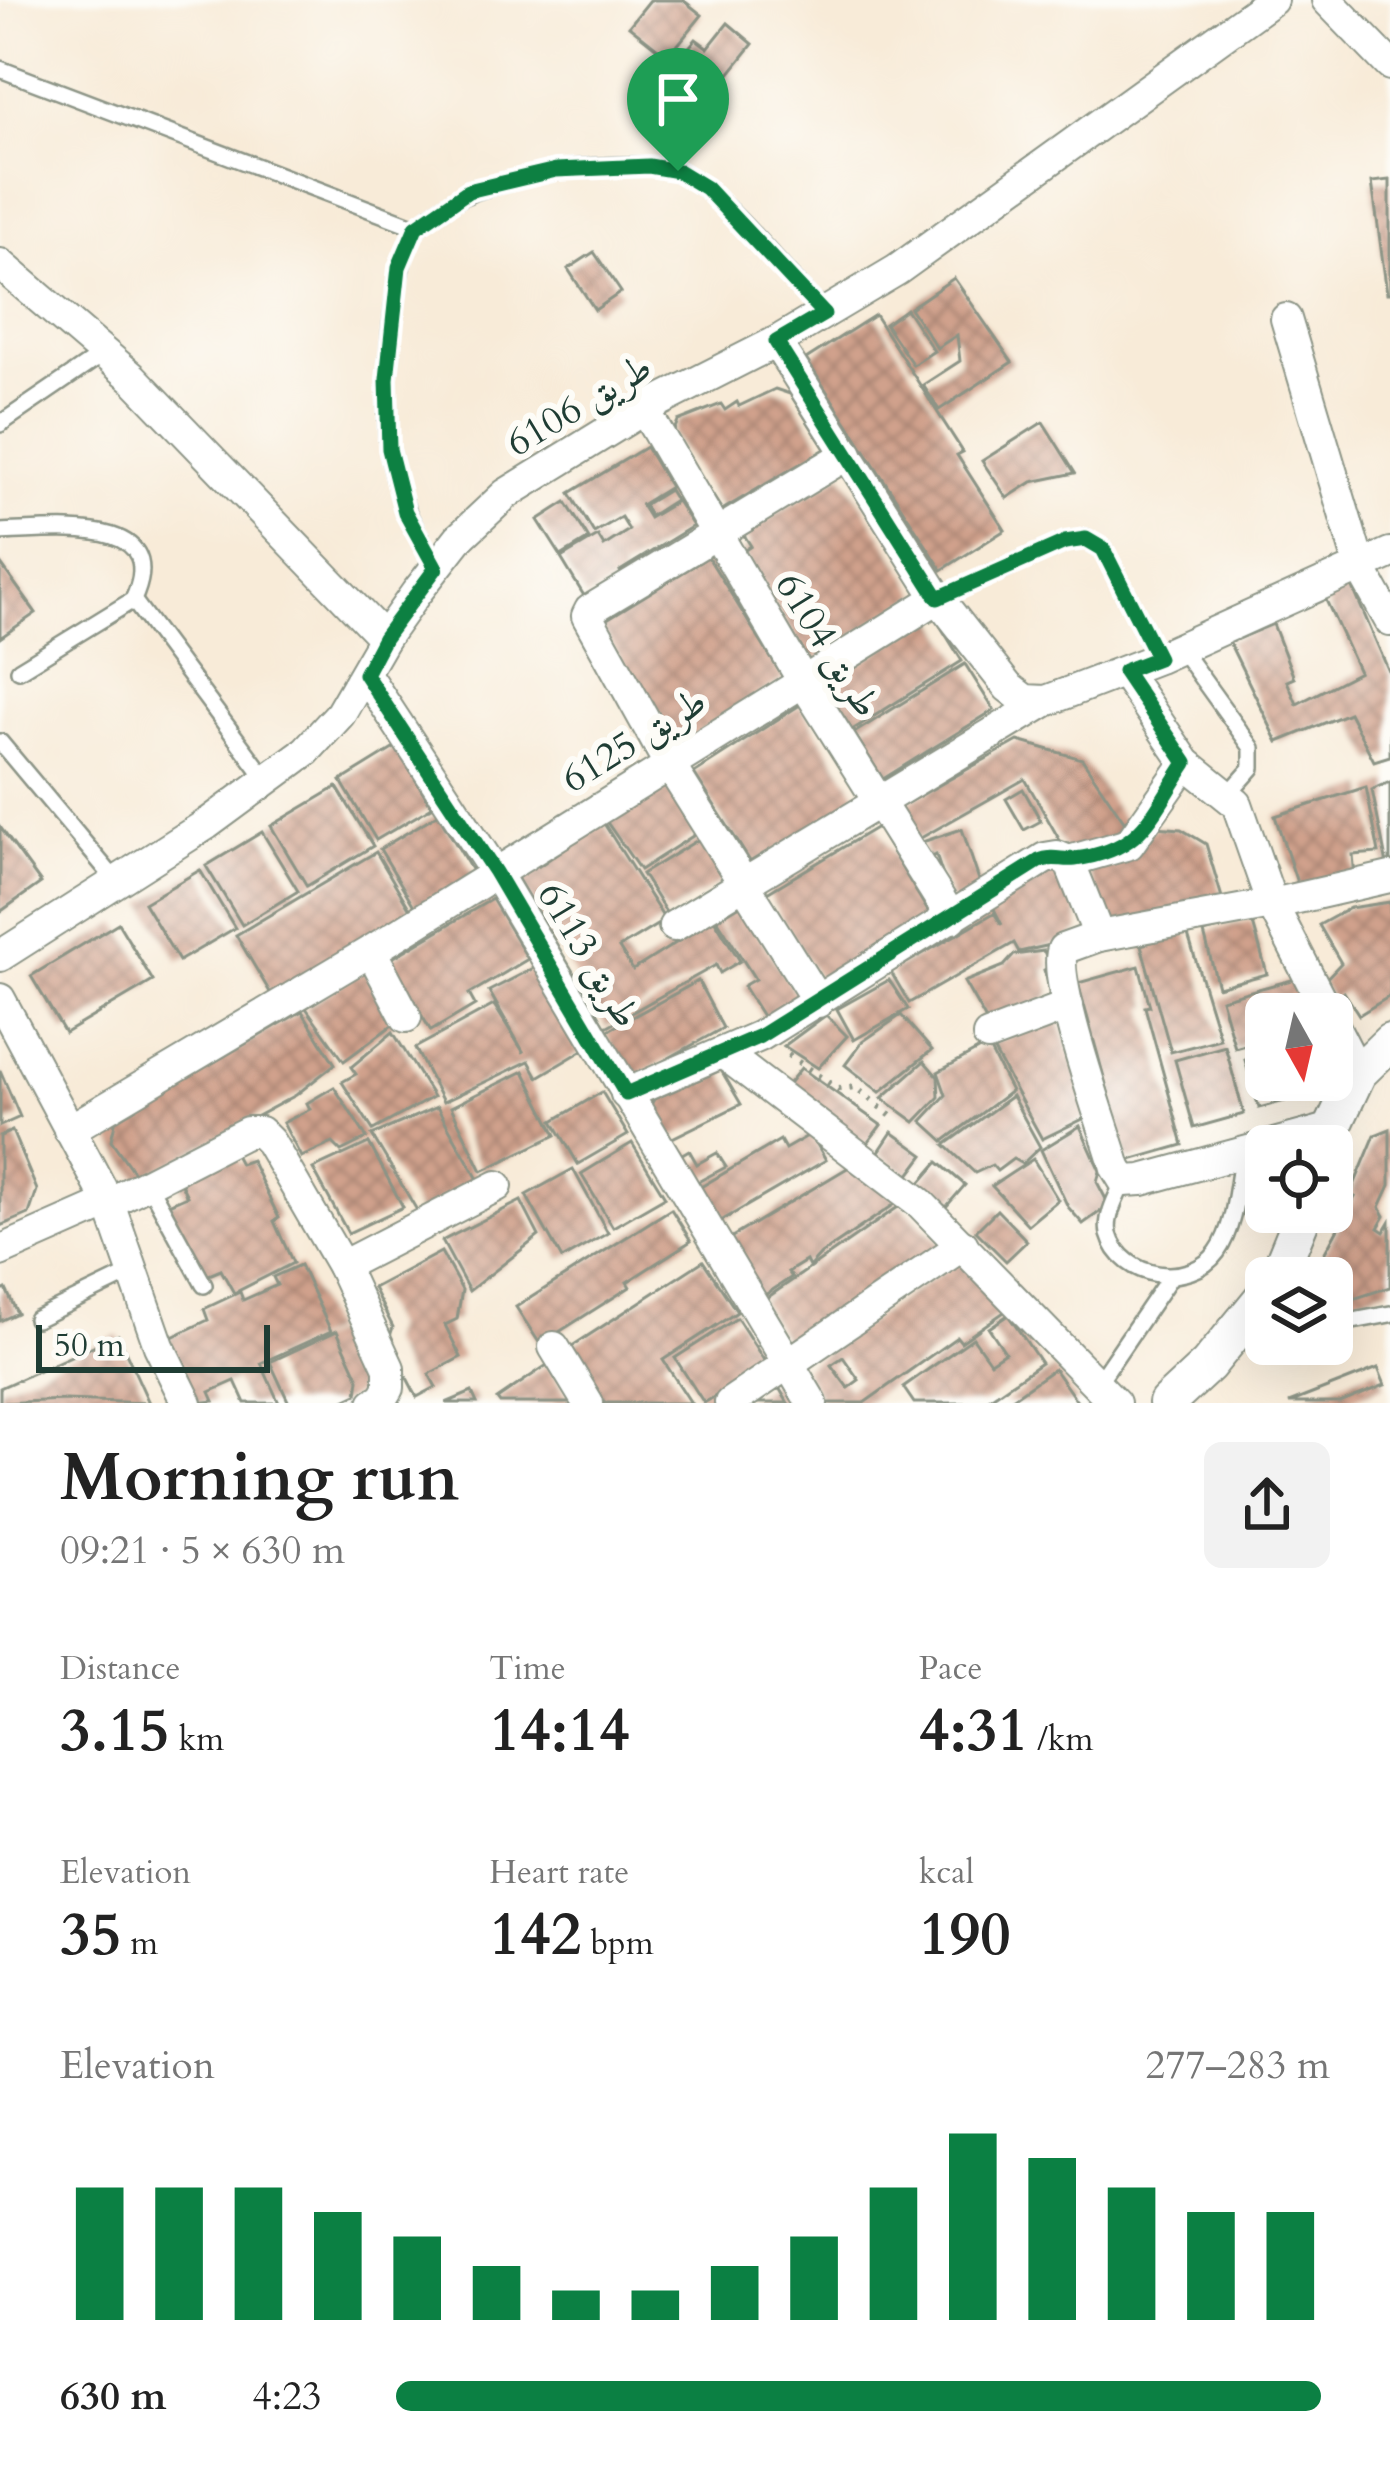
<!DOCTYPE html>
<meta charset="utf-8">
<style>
body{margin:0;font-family:Cardo,Amiri,serif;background:#f2f2f2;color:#222;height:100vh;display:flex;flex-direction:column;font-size:45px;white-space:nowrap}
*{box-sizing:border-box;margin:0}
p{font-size:39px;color:#767676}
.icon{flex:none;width:66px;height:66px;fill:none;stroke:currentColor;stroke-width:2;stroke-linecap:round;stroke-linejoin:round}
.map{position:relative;height:1403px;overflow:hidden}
.sheet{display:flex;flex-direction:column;background:#fff;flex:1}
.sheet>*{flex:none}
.needle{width:78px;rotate:172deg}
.controls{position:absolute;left:1245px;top:993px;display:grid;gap:24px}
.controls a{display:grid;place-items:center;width:108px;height:108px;border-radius:18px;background:#fff;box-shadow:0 12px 48px #0002;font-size:60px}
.scale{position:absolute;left:36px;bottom:30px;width:234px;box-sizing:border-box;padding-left:12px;border:6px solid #1f3d34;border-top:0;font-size:33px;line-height:42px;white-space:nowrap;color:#1f3d34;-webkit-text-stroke:9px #fdfcf7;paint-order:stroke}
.pin{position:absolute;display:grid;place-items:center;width:102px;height:102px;color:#fff;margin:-123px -51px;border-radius:50% 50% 50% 0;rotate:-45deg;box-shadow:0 0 12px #0007}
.pin .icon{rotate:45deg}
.round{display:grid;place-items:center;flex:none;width:126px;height:126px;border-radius:18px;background:#f2f2f2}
.overview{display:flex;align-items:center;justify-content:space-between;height:204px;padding:0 60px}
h1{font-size:66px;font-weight:800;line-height:90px}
.stats{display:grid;grid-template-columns:repeat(3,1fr);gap:18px;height:204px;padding:12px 60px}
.stats div{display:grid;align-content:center}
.stats b{font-size:60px;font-weight:800}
.stats small{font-size:33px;font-weight:400}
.stats p{font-size:33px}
.chart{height:336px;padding:24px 60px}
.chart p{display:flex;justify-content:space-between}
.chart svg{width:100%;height:216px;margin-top:12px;stroke:#0b8043;stroke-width:6}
ul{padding:0 60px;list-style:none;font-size:39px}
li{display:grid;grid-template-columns:192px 144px 1fr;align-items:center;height:90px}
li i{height:30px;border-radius:15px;background:#0b8043}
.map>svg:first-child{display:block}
</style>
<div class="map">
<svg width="1390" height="1403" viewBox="0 0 1390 1403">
<defs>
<pattern id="building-cross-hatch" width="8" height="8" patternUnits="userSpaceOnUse" patternTransform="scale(3)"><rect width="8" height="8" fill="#d0a18c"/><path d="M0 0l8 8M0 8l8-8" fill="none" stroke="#a88473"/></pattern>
</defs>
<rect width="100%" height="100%" fill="#fdfcf7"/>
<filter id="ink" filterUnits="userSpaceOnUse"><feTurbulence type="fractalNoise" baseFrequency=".00833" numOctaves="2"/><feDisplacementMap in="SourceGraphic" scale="24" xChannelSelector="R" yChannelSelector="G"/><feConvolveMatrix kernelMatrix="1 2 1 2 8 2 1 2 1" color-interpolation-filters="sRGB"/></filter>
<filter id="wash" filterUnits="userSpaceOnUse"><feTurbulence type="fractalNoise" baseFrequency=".004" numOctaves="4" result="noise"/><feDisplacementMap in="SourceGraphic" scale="48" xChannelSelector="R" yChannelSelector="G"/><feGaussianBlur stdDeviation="2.7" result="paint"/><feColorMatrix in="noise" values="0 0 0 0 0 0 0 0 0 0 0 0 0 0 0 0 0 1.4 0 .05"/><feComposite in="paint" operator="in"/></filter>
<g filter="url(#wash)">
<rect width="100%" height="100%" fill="#f8ebd8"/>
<g id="blocks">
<g fill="url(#building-cross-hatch)" fill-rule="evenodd">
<polygon points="650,0 683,0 702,15 668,57 629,26"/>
<polygon points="728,23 753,44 713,94 675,64 696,39 708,48"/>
<polygon points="1390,180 1390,293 1387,293 1372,182"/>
<polygon points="594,252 621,292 595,310 568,269"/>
<polygon points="954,278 1012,362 939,410 923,385 960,361 957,335 937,348 910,308"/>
<polygon points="906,309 934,351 913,365 885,324"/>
<polygon points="875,315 963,452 957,455 1005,530 942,570 806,359"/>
<polygon points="775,389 790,394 825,449 722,510 673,433 678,421 721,404 725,410 737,402 739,406"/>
<polygon points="1043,422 1075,473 1032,482 1007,498 982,461"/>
<polygon points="646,447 670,487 641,505 649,518 677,501 693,526 620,571 623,576 586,599 561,558 598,536 604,546 629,530 621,517 594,533 570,493"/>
<polygon points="842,473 919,595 811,663 742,552 751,546 744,535"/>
<polygon points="669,490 675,500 650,516 644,505"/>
<polygon points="566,502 589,539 561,556 538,520"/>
<polygon points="708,557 784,679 676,746 599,624"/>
<polygon points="0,563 36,613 0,638"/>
<polygon points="1349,579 1390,674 1390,756 1374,761 1349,713 1278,742 1229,642 1273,624 1294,678 1287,681 1297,704 1359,672 1325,598"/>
<polygon points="934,616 962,661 852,730 824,686"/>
<polygon points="965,664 994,710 883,779 854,733"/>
<polygon points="800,705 860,799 753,866 694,773"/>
<polygon points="1018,741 1082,759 1124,821 1129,819 1133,840 1067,853 1025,779 919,839 900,807"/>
<polygon points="396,747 432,807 376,840 341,781"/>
<polygon points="663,779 699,832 640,870 604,818"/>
<polygon points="1390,782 1390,870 1388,870 1372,790"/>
<polygon points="337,787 373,846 307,886 271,826"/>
<polygon points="1366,787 1379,853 1353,855 1355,878 1300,892 1275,816"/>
<polygon points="1023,789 1041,821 1024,830 1006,799"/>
<polygon points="438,814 475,876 417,911 380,849"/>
<polygon points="603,822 665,920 619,948 633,970 714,919 740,961 720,973 716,965 606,1027 510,866 532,853 539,866"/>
<polygon points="0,827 41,883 0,912"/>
<polygon points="877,827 934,921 823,986 767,893"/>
<polygon points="1155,827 1181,829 1206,844 1223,901 1107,928 1088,869"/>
<polygon points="962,829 983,892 952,903 936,855 927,858 922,842"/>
<polygon points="262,832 298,891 242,925 206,866"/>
<polygon points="701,838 727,878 667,914 642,874"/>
<polygon points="376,852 414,916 274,999 236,935"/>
<polygon points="1068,868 1080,930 1064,942 1019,952 1014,943 909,1003 891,972 994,913 1002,925 993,907 1036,875"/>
<polygon points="200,870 235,928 179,961 144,903"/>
<polygon points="492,899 528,959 469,994 475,1005 431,1031 389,960"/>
<polygon points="1390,902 1390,996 1359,1015 1344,992 1332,999 1322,983 1341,963 1319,925 1350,908"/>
<polygon points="740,905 801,1003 767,1024 743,986 755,979 717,919"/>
<polygon points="1252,920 1267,974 1218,987 1204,933"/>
<polygon points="118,923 153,981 65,1033 31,976"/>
<polygon points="1187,932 1220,1039 1171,1052 1141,945"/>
<polygon points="1044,951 1050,967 1044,970 1051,992 1045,1000 988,1024 964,982 1004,966 1014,955"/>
<polygon points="1139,966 1150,1006 1145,1007 1183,1145 1127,1161 1078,983"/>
<polygon points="536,967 585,1049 538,1077 529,1061 443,1102 415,1048 494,1005 524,1053 489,991"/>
<polygon points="365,969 395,1023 344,1061 306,1008"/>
<polygon points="1299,978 1309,1014 1266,1014 1266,1039 1235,1048 1221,999"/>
<polygon points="889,980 908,1009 854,1040 837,1009"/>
<polygon points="698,981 723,1028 631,1079 605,1032"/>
<polygon points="302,1011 335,1064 296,1095 139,1180 111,1140 116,1119"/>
<polygon points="826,1015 847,1036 818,1068 784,1046"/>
<polygon points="901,1015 932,1050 880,1092 845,1065 862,1042"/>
<polygon points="1057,1017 1093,1114 1042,1139 990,1044"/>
<polygon points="393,1032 433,1097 373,1130 342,1082 356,1074 351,1067"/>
<polygon points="987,1045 1011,1091 944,1141 922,1121 946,1095 938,1072"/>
<polygon points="1225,1046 1244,1114 1194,1128 1175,1060"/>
<polygon points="1266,1054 1266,1080 1312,1080 1315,1093 1259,1108 1245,1060"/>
<polygon points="924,1061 938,1077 939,1097 915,1122 882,1098"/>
<polygon points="801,1068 881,1125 866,1145 786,1087"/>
<polygon points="0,1070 20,1117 0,1126"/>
<polygon points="721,1070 741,1104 664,1142 647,1113 654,1099"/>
<polygon points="524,1071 556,1135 482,1171 451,1107"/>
<polygon points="334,1087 367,1138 341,1151 333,1143 301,1157 283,1123 310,1109 307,1103"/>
<polygon points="602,1092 628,1135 578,1164 553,1121"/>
<polygon points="1012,1096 1040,1147 1022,1164 1013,1159 997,1171 992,1165 975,1173 945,1145"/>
<polygon points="437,1107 479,1181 421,1217 372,1135"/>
<polygon points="1080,1126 1100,1171 1097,1182 1109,1205 1083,1224 1068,1207 1041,1150"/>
<polygon points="1390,1129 1390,1185 1380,1207 1385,1216 1378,1228 1384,1232 1390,1222 1390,1287 1332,1306 1332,1278 1311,1278 1355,1197 1350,1195 1375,1135"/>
<polygon points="12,1131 37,1190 29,1214 0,1226 0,1136"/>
<polygon points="892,1132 924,1155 909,1175 878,1153"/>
<polygon points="811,1134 826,1160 714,1225 694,1191 780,1140 785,1149"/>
<polygon points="369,1143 403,1207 348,1233 313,1169"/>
<polygon points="632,1143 665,1197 613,1227 581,1174"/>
<polygon points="232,1149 240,1164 251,1160 279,1218 274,1221 293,1263 234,1293 221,1270 204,1277 166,1205 187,1196 181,1184"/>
<polygon points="689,1150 697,1164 717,1153 726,1167 692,1185 677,1157"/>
<polygon points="1033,1159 1058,1200 1028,1225 992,1186"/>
<polygon points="938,1162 965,1185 946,1207 919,1184"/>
<polygon points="854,1164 901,1200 821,1254 809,1267 806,1261 788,1272 792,1277 759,1299 722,1243"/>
<polygon points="573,1169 608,1233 562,1259 526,1195"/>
<polygon points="521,1201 539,1236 469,1291 442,1241"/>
<polygon points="901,1205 942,1245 791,1349 761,1302"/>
<polygon points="671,1209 691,1241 627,1282 630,1287 540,1344 516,1307"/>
<polygon points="997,1210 1027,1241 1006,1261 976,1231"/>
<polygon points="441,1252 462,1290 457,1319 445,1325 461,1357 429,1374 436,1387 417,1397 388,1342 393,1327 373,1288"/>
<path d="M962,1259L1007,1310L961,1342L957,1337L864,1403H823L803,1368ZM843,1357L859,1380L848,1388L831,1365Z"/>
<polygon points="703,1261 737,1312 663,1360 691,1403 596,1403 563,1352"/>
<polygon points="300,1265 331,1331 261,1363 279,1403 245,1403 235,1381 210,1392 214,1401 197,1403 168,1339 208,1320 204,1309 240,1292 243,1300 277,1285 273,1277"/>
<polygon points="6,1289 17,1313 0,1321 0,1292"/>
<polygon points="1008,1315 1041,1363 983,1403 914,1403 903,1387 973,1338 990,1362 1005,1352 989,1328"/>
<polygon points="737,1318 767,1365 704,1403 675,1358"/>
<polygon points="337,1331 359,1379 357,1394 338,1403 289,1403 270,1362"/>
<polygon points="118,1335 149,1403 65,1400 0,1403 0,1388"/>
<polygon points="547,1365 572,1403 500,1403 497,1399"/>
<polygon points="1378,1368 1385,1385 1340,1403 1289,1403"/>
<polygon points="1054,1369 1078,1403 1005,1403"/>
<polygon points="775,1381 788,1403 741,1403"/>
<polygon points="472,1392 477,1403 446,1403"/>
</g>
</g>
</g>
<g filter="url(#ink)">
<use href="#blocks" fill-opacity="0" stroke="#8c9486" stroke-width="3"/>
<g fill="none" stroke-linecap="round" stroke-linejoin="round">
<g stroke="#8c9486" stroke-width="20">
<g id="service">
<polyline points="0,69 416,227"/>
<polyline points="0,424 104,353"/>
<path d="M0,532C52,531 173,513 133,600"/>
<path d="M436,568C415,529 395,493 389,449C383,406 389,254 420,225C455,191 499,184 545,173C575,166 653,160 681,173C722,192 790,277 824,314"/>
<polyline points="938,598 1065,542 1086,539 1103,549 1158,658"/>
<polyline points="1180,648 1252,748 1252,768 1228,795"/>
<polyline points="19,670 133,600 267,780"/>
<polyline points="0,742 117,882"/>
<path d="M1124,1181C1117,1196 1105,1217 1109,1234C1122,1280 1190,1289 1217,1252C1236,1225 1237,1184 1243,1152"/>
<polyline points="148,1183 204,1285"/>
<polyline points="36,1319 133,1272"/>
<polyline points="1332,1325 1390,1314"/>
<polyline points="1097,1384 1170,1277"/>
</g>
</g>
<g stroke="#8c9486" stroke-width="34">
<g id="minor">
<polyline points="1327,0 1390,65"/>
<polyline points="0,264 133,378 384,638"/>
<polyline points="1286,319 1360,567 1390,621"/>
<polyline points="776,342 938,598 1008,687 1025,700 1046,701"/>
<polyline points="644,409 804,683 952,918"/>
<polyline points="1124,672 1186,763 1237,804 1272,904 1328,1014"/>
<polyline points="365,674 495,872 812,1403"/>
<polyline points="1069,861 1129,844 1186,763"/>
<polyline points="674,926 1046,701 1158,658 1390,553"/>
<polyline points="371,951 406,1017"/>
<polyline points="0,956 207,824 306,751 340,714 384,638 416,593 459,538 506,494 644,409 776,342 897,270 1272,0"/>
<polyline points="0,999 109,1203 159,1346 187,1403"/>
<polyline points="818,1002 669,764 587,616 590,610 848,454"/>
<polyline points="1332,1022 1358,1073"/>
<polyline points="988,1036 1068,1006"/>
<polyline points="723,1053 920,1203 1115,1403"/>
<polyline points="626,1094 760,1036 1045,858 1057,856 1069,861 1099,936"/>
<path d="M1329,1129L1142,1180L1124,1181L1116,1168C1105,1128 1050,979 1063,949L1099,936L1272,904L1390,877"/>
<polyline points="69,1130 371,951 938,598"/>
<polyline points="0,1251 109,1203 247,1132 260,1132 270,1142 342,1266 389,1368 389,1388 383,1398 374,1403"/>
<polyline points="342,1266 497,1186"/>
<polyline points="554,1347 588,1403"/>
<polyline points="730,1403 963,1245"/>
</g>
</g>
<g stroke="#8c9486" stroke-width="40">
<g id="tertiary">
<polyline points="1324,1146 1358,1073 1390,1042"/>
<polyline points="1277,1278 1304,1212"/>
<polyline points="1167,1403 1208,1365 1266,1294"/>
</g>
</g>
<polyline stroke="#8c9486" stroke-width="6" stroke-dasharray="3 9" stroke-linecap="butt" points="788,1055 838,1089 855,1087 891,1116"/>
<use href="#service" stroke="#fff" stroke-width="15"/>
<use href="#minor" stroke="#fff" stroke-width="30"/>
<use href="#tertiary" stroke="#fff" stroke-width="36"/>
</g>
</g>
<g fill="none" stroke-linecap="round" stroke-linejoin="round" filter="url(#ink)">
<g stroke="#fff" stroke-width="24">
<path id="route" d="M649,166L678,171L706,188L824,314L776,342L938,598L1065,542L1086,539L1103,549L1158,658L1124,671L1186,763C1151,815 1144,850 1075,859C1062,861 1054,855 1039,861L760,1036L626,1094L495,872L365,674L384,638L436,568L405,512L389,449L387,379L399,267L416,227L468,191L556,170Z"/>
</g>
<use href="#route" stroke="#0b8043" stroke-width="15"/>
</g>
<g text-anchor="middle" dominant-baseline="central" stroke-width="12" stroke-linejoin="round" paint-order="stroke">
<g font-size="39" fill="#1f3d34" stroke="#fdfcf7">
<text transform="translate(579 405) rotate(-31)">طريق 6106</text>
<text transform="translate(828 645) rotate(58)">طريق 6104</text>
<text transform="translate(634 740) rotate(-32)">طريق 6125</text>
<text transform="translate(589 955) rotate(59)">طريق 6113</text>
</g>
</g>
</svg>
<div class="controls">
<a><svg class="needle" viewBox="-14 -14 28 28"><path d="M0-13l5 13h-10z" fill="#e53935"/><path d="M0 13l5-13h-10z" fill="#767676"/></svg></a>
<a><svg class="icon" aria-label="locate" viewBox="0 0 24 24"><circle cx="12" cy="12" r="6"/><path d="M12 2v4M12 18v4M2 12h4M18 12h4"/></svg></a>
<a><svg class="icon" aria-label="layers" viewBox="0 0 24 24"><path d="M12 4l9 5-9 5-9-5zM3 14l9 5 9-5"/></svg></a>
</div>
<div class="scale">50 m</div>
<div class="pin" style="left:678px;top:171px;background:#1e9e55"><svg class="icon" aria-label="arrive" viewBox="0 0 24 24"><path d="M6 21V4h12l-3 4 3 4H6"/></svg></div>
</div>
<section class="sheet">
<div class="overview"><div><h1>Morning run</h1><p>09:21 · 5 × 630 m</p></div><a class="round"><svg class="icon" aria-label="share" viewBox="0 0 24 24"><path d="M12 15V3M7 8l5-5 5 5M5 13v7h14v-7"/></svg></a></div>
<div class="stats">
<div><p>Distance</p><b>3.15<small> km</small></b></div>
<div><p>Time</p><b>14:14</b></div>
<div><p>Pace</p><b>4:31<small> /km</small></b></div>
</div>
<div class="stats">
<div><p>Elevation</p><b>35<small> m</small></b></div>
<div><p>Heart rate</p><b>142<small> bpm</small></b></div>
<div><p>kcal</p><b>190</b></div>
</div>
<div class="chart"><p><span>Elevation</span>277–283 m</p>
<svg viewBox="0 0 160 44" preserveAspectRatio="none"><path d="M5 44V17M15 44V17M25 44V17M35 44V22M45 44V27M55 44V33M65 44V38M75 44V38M85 44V33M95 44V27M105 44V17M115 44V6M125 44V11M135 44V17M145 44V22M155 44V22"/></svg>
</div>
<ul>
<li><b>630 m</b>4:23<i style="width:99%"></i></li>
</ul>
</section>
